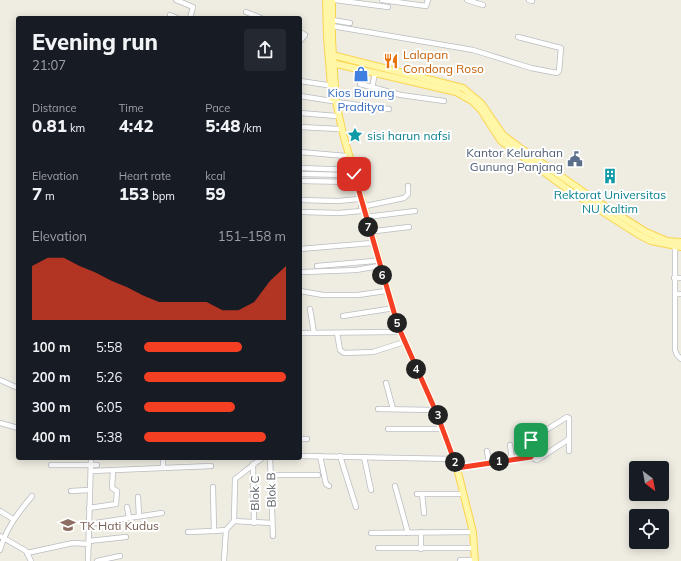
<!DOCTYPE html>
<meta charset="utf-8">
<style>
body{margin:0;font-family:Mulish,sans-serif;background:#242831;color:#f1f3f6;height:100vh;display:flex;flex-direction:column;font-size:15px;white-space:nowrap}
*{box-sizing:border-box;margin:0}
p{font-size:13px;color:#9ea1a6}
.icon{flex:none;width:22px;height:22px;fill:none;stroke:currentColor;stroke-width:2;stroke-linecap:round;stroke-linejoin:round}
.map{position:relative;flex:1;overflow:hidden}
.side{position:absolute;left:16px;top:16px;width:286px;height:444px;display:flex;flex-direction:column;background:#171b24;border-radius:4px;box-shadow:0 2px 10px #0003}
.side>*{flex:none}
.needle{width:26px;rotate:148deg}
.buttons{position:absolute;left:629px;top:461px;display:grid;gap:8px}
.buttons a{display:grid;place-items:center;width:40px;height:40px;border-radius:4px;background:#171b24;box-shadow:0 2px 10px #0003;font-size:20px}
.pin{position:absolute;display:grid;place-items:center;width:34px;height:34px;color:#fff;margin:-17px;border-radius:8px;box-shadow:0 2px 6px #0006}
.km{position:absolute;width:20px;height:20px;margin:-10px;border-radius:50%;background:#222;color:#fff;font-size:11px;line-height:20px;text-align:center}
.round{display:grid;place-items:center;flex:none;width:42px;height:42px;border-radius:4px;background:#242831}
.summary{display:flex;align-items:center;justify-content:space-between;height:68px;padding:0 16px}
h1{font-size:22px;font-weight:800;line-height:30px}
.figures{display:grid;grid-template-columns:repeat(3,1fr);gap:6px;height:68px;padding:4px 16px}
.figures div{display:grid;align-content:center}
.figures b{font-size:17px;font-weight:800}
.figures small{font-size:11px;font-weight:400}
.figures p{font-size:11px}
.chart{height:112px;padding:8px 16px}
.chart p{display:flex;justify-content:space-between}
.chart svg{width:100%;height:72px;margin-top:4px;fill:#f43f23;opacity:.7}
ul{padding:0 16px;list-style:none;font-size:13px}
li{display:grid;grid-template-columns:64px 48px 1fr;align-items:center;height:30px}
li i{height:10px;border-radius:5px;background:#f43f23}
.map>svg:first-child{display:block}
</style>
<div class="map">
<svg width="681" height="561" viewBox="0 0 681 561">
<rect width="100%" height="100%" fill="#efede2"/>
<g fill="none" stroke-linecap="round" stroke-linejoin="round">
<g stroke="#babcc2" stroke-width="6">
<g id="minor">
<polyline points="176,0 193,7 190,18"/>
<polyline points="335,0 388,7"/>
<polyline points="382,0 426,6 428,0"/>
<polyline points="467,0 483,5"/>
<polyline points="529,0 532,1"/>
<polyline points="246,12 261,18"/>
<polyline points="170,15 177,18"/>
<polyline points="332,20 350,23"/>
<polyline points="332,26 473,50 531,68 557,73 559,71 561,48 518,37"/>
<polyline points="300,32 305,35 300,41"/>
<polyline points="300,81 334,86"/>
<polyline points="360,84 401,95 444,101"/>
<polyline points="372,88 375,73"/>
<polyline points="300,96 332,101"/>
<polyline points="336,102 389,109"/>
<polyline points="300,113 336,116"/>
<polyline points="300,127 339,129"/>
<polyline points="300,152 346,156"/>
<polyline points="300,168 353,170"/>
<polyline points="300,174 352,175"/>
<polyline points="300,181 354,182"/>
<polyline points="300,200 338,201 359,199"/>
<polyline points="361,207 404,198 408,194 408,186"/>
<polyline points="302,212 339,213 361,211"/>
<polyline points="366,217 415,211"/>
<polyline points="367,232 409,227"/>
<polyline points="675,247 675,350 677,355 681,359"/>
<polyline points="300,249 372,243"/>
<polyline points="317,266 374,261"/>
<polyline points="303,272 356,270 379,266"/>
<polyline points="674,278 681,278"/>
<polyline points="300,291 323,295 358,295 386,291"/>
<polyline points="675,294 681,294"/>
<polyline points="310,309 314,333"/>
<polyline points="343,316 388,309"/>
<polyline points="300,333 396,332"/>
<polyline points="337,333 340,350 344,353 373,352 401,343"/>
<polyline points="0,380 18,388"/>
<polyline points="386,383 393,409"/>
<polyline points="378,409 433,410"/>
<polyline points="0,423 18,428"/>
<polyline points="388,429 443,429"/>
<polyline points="529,431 530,440"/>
<polyline points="300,439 307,439"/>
<polyline points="510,445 512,459"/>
<polyline points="487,451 489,463"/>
<polyline points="300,456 454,459"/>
<polyline points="320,456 326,484 329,486"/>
<polyline points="340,456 356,507"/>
<polyline points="364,457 371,490"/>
<polyline points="531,457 537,460 569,439"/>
<polyline points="163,458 163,467"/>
<polyline points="270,458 273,536"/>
<polyline points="253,464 254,523"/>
<polyline points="51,465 97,465"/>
<polyline points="457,468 531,457 532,454 530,440 567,417 569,418 569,451"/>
<polyline points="91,471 211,466"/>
<polyline points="271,475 318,475"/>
<polyline points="395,486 408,533"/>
<polyline points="213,487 214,531 226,530"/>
<polyline points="71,491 89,490"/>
<polyline points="417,494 463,494"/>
<polyline points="422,494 424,513"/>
<polyline points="138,497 139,516"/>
<polyline points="127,507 129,517"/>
<polyline points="89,508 116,504 117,491 112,488 113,470"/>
<polyline points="0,511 13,519"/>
<polyline points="234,521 272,523"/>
<polyline points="89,524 162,513"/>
<polyline points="226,530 234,521 235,479 262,458"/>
<polyline points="188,532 214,531"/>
<polyline points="371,533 473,532"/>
<polyline points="0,536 26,551 31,561"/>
<polyline points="89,541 126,537"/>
<polyline points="378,548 475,548"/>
<polyline points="421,549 421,532"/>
<path d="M0,550C6,528 18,513 32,496"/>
<polyline points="27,553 73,543 89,544"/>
<polyline points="460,560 475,560"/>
<polyline points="88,561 91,458"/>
<polyline points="97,561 120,556"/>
<polyline points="224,561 226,530"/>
</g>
</g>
<g stroke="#fad450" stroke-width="8">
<g id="major">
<polyline points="326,0 327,38 332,98"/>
<polyline points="332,0 332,40 336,102 343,134 398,326 437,414 457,468 473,532 475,561"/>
<polyline points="332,55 463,88 481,103 503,135 519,147 598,202 646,232 667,241 681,242"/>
<polyline points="332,63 456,92 472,101 481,110 501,141 570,191 639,235 651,241 681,247"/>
</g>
</g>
<use href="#minor" stroke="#fff" stroke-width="4.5"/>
<use href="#major" stroke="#fff6a7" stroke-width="6"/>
</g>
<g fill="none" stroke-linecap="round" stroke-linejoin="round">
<g stroke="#fff" stroke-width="8">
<polyline id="route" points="354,174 398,326 437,414 457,468 531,457 532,454 531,440"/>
</g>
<use href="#route" stroke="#f43f23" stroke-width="5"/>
</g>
<defs>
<g id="restaurant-bare" transform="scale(1.2)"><path d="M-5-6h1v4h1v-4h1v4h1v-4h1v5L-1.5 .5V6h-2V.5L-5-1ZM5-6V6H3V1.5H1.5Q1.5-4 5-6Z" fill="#e8710a" stroke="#fff" stroke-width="2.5" paint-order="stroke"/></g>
<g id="shop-bare" transform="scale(1.2)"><path d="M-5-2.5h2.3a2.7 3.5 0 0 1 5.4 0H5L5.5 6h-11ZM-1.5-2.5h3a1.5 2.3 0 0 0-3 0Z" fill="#3f7fe0" stroke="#fff" stroke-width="2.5" paint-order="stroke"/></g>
<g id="sight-bare" transform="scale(1.2)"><path d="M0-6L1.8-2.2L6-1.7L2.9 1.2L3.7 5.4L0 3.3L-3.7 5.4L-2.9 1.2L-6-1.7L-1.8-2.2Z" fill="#0f9aa8" stroke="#fff" stroke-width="2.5" paint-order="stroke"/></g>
<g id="civic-bare" transform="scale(1.2)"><path d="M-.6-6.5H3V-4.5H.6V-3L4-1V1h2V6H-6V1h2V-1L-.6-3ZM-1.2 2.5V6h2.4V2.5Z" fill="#5c6f8a" stroke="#fff" stroke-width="2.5" paint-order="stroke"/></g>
<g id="building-bare" transform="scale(1.2)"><path d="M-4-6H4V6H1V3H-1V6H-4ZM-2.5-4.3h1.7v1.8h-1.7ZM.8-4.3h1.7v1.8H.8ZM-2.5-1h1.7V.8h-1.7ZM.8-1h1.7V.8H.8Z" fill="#0f9aa8" stroke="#fff" stroke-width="2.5" paint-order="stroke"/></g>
<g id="school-bare" transform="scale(1.2)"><path d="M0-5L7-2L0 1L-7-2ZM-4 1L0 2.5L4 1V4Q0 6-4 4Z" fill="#8d6e63" stroke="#fff" stroke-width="2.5" paint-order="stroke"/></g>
</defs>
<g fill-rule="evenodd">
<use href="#restaurant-bare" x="391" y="61"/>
<use href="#shop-bare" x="361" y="74"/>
<use href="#sight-bare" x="355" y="135"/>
<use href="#civic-bare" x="575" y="159"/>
<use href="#building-bare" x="610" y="176"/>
<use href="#school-bare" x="68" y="525"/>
</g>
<g text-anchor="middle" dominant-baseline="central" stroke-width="4" stroke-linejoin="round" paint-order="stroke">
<g font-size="12" fill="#c56008" stroke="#fff" text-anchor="start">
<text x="403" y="54">Lalapan<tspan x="403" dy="14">Condong Roso</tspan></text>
</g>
<g font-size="12" fill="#366cbe" stroke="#fff">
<text x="361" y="92">Kios Burung<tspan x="361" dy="14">Praditya</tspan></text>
</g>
<g font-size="12" fill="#0d838f" stroke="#fff" text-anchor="start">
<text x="367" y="135">sisi harun nafsi</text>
<text x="610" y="194" text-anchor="middle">Rektorat Universitas<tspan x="610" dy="14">NU Kaltim</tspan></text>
</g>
<g font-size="12" fill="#4e5e75" stroke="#fff" text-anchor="end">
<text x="563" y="152">Kantor Kelurahan<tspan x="563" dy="14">Gunung Panjang</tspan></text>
</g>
<g font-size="12" fill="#5b5e64" stroke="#fff">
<text transform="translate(271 490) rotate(-91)">Blok B</text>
<text transform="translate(254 493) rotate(-90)">Blok C</text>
</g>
<g font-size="12" fill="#785e54" stroke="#fff" text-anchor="start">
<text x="80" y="525">TK Hati Kudus</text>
</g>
</g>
</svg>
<div class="buttons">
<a><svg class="needle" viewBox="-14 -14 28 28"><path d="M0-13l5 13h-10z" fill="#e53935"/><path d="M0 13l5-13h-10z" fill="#9ea1a6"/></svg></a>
<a><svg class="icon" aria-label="locate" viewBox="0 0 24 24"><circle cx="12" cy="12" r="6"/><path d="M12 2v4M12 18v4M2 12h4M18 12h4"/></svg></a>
</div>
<div class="pin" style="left:531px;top:440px;background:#1e9e55"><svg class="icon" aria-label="arrive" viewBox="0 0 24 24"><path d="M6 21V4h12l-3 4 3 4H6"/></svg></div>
<div class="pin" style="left:354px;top:174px;background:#d93025"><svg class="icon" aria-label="check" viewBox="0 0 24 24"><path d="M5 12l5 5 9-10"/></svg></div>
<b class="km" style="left:499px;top:461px">1</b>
<b class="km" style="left:455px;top:462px">2</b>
<b class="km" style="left:438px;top:415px">3</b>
<b class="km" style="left:416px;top:369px">4</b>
<b class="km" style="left:397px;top:323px">5</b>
<b class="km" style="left:382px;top:275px">6</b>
<b class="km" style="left:368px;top:227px">7</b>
<section class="side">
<div class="summary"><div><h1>Evening run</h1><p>21:07</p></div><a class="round"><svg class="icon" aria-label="share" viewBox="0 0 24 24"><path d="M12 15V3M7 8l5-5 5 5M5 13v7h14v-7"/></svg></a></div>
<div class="figures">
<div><p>Distance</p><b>0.81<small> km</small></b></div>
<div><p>Time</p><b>4:42</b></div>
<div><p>Pace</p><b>5:48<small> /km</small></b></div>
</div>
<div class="figures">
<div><p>Elevation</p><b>7<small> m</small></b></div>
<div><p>Heart rate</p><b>153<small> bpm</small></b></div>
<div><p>kcal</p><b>59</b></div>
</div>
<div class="chart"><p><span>Elevation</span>151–158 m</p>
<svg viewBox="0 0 160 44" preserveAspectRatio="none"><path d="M0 44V11L10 6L20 6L30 11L40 15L50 20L60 24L70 29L80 33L90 33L100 33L110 33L120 38L130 38L140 33L150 20L160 11V44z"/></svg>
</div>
<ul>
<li><b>100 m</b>5:58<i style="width:69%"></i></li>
<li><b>200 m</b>5:26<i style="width:100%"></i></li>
<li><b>300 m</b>6:05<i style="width:64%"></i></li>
<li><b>400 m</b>5:38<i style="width:86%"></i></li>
</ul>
</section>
</div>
